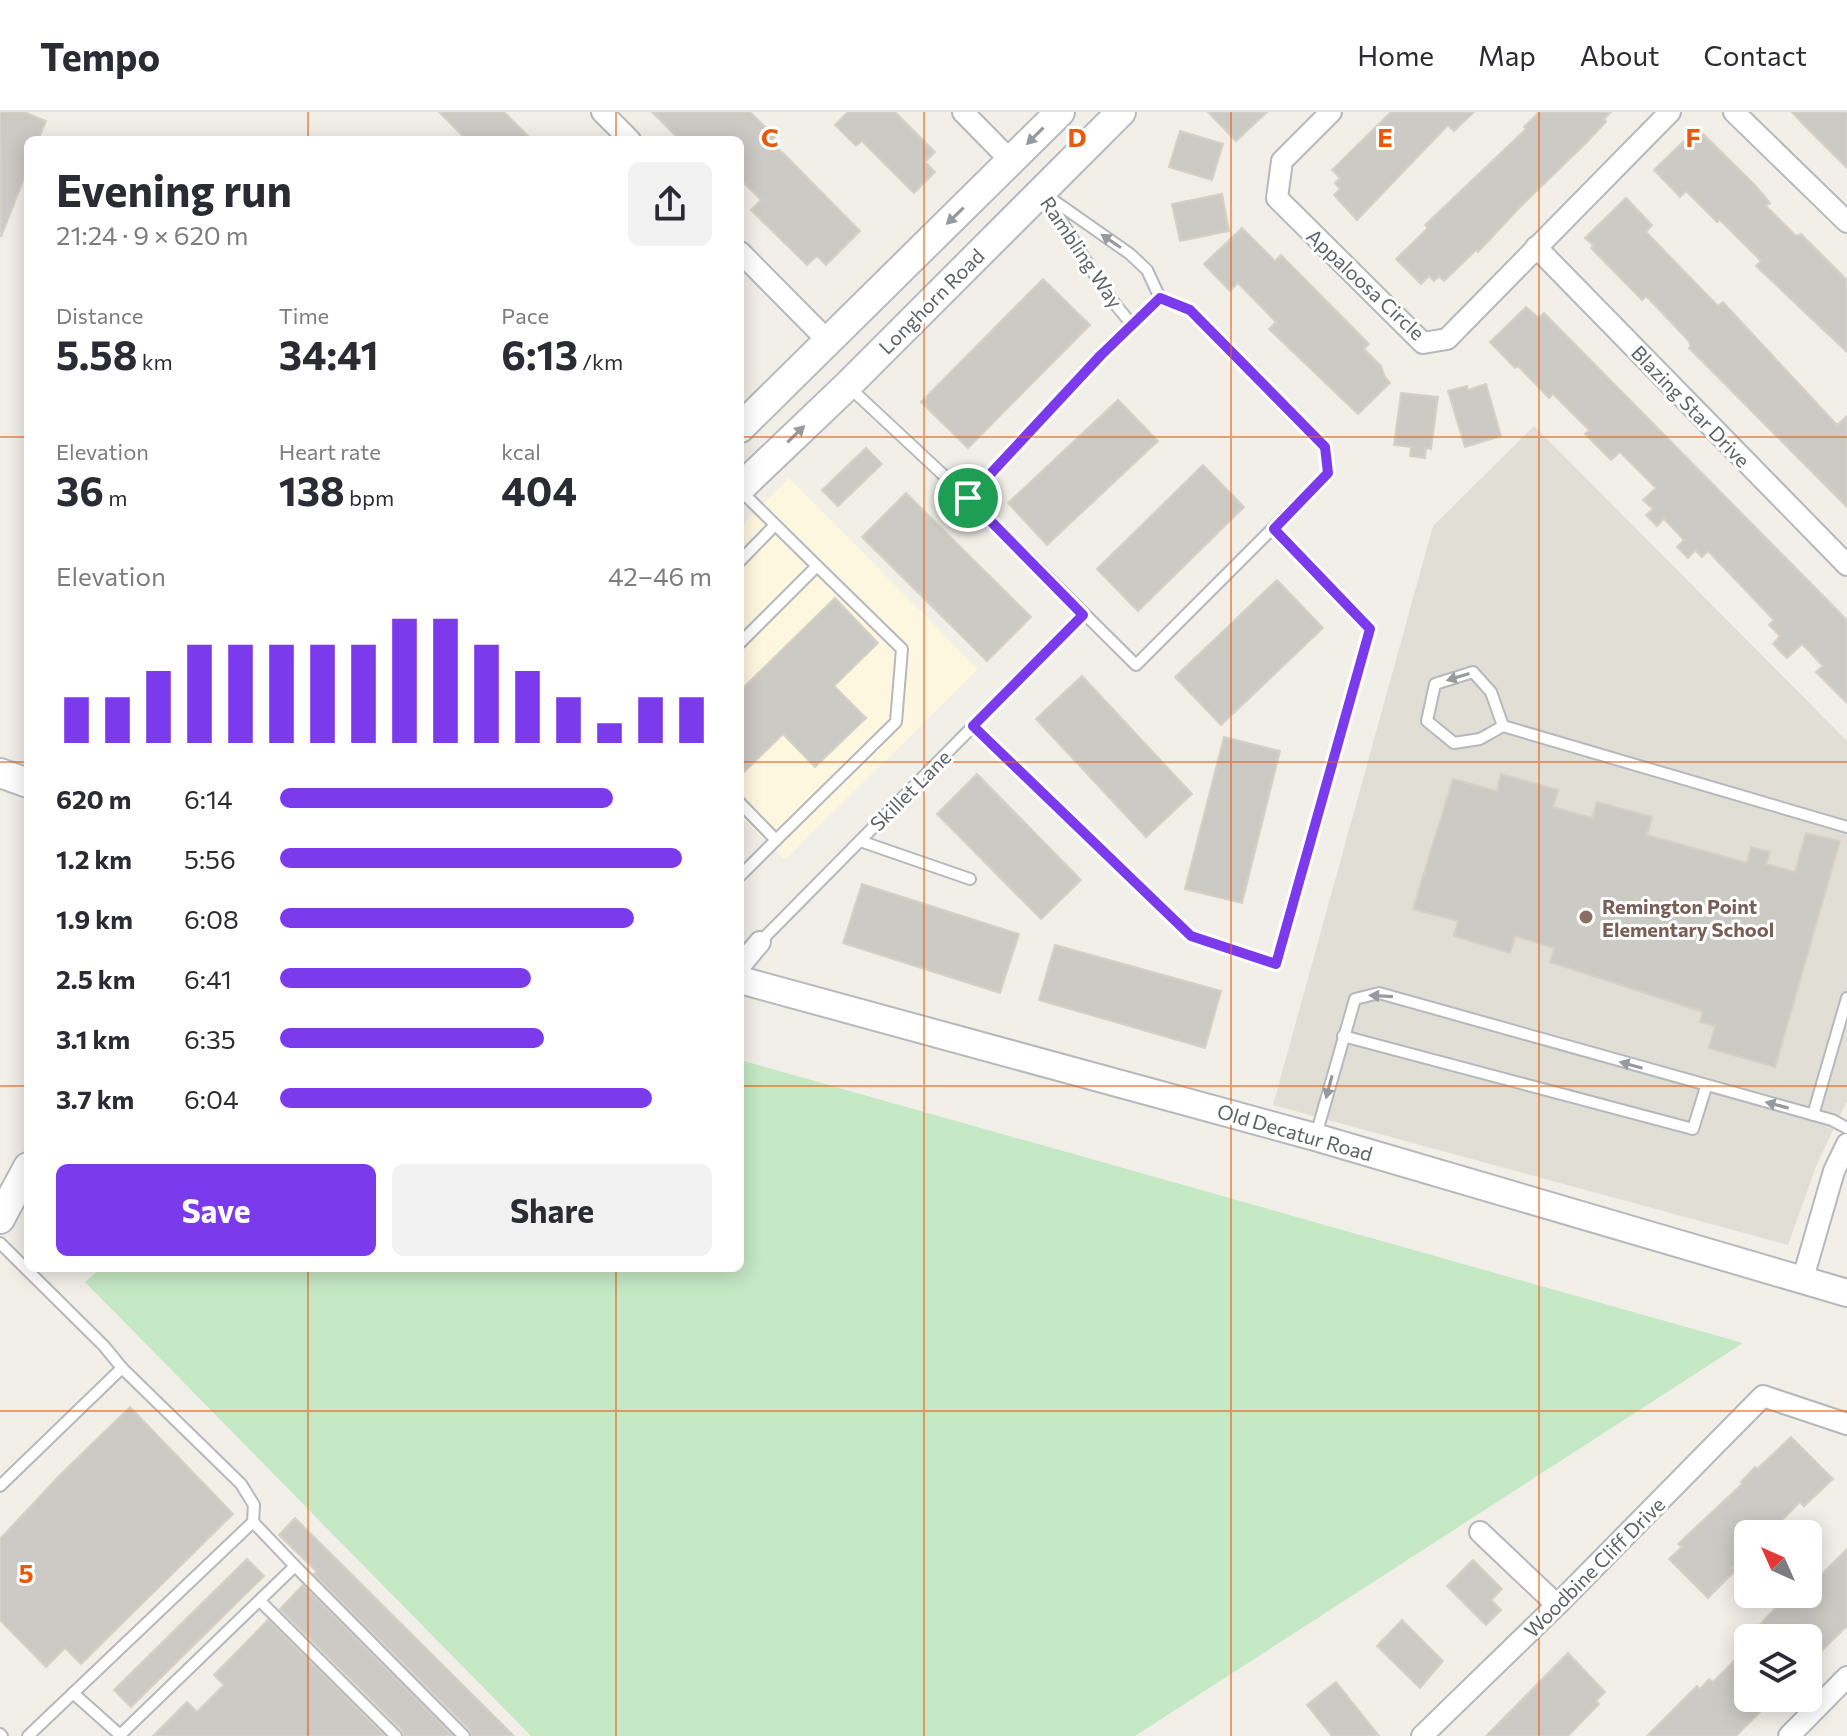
<!DOCTYPE html>
<meta charset="utf-8">
<style>
body{margin:0;font-family:Commissioner,sans-serif;background:#f2f2f3;color:#2b2b33;height:100vh;display:flex;flex-direction:column;font-size:30px;white-space:nowrap}
*{box-sizing:border-box;margin:0}
p{font-size:26px;color:#7c7c81}
.icon{flex:none;width:44px;height:44px;fill:none;stroke:currentColor;stroke-width:2;stroke-linecap:round;stroke-linejoin:round}
.map{position:relative;flex:1;overflow:hidden}
.drawer{position:absolute;left:24px;top:24px;width:720px;height:1136px;display:flex;flex-direction:column;background:#fff;border-radius:12px;box-shadow:0 4px 20px #0003}
.drawer>*{flex:none}
.needle{width:52px;rotate:315deg}
.fabs{position:absolute;left:1734px;top:1408px;display:grid;gap:16px}
.fabs a{display:grid;place-items:center;width:88px;height:88px;border-radius:12px;background:#fff;box-shadow:0 4px 20px #0003;font-size:40px}
.pin{position:absolute;display:grid;place-items:center;width:68px;height:68px;color:#fff;margin:-34px;border:4px solid #fff;border-radius:50%;box-shadow:0 2px 8px #0007}
.round{display:grid;place-items:center;flex:none;width:84px;height:84px;border-radius:12px;background:#f2f2f3}
.head{display:flex;align-items:center;justify-content:space-between;height:136px;padding:0 32px}
h1{font-size:44px;font-weight:700;line-height:60px}
.stats{display:grid;grid-template-columns:repeat(3,1fr);gap:12px;height:136px;padding:8px 32px}
.stats div{display:grid;align-content:center}
.stats b{font-size:40px;font-weight:700}
.stats small{font-size:22px;font-weight:400}
.stats p{font-size:22px}
.chart{height:224px;padding:16px 32px}
.chart p{display:flex;justify-content:space-between}
.chart svg{width:100%;height:144px;margin-top:8px;stroke:#7c3aed;stroke-width:6}
.cta{display:flex;gap:16px;margin-top:auto;padding:16px 32px}
.cta a{flex:1;height:92px;border-radius:12px;background:#7c3aed;color:#fff;font-size:32px;font-weight:700;line-height:92px;text-align:center}
.cta a+a{background:#f2f2f3;color:#2b2b33}
ul{padding:0 32px;list-style:none;font-size:26px}
li{display:grid;grid-template-columns:128px 96px 1fr;align-items:center;height:60px}
li i{height:20px;border-radius:10px;background:#7c3aed}
header{display:flex;align-items:center;gap:48px;box-sizing:border-box;height:112px;padding:0 40px;background:#fff;border-bottom:2px solid #e1e1e2}
header strong{font-size:38px}
nav{display:flex;gap:44px;margin-inline-start:auto;font-size:28px}
.map>svg:first-child{display:block}
</style>
<header>
<strong>Tempo</strong>
<nav><a>Home</a><a>Map</a><a>About</a><a>Contact</a></nav>
</header>
<div class="map">
<svg width="1847" height="1624" viewBox="0 0 1847 1624">
<rect width="100%" height="100%" fill="#f1efe8"/>
<polygon fill="#fef7e0" points="789,366 978,557 785,748 740,704 740,415"/>
<polygon fill="#e1ded6" points="1534,314 1847,629 1847,989 1817,1052 1788,1133 1273,993 1433,414"/>
<polygon fill="#c5e8c5" points="740,948 1743,1231 1135,1624 531,1624 85,1170 101,1156 740,1156"/>
<g fill="#cccac5" stroke="#d6d1c6" stroke-width="2">
<polygon points="0,0 24,0 46,9 38,28 28,28 28,56 1,125"/>
<polygon points="439,0 504,0 532,28 467,28"/>
<polygon points="652,0 750,0 775,25 771,29 860,119 826,153 817,144 807,153 751,98 761,88 740,67 740,28 680,28"/>
<polygon points="848,0 895,0 935,40 925,50 935,60 914,81 862,29 856,34 835,13"/>
<polygon points="1208,0 1267,0 1236,29"/>
<polygon points="1391,0 1474,0 1454,19 1448,13 1357,108 1334,83 1340,77 1335,71 1340,66 1332,58"/>
<polygon points="1539,0 1611,0 1604,7 1606,10 1586,31 1521,94 1478,140 1476,138 1444,169 1439,164 1434,169 1429,164 1421,172 1396,147 1428,116 1425,113 1526,17 1524,15"/>
<polygon points="1792,0 1847,0 1847,56 1802,11"/>
<polygon points="1697,16 1755,73 1770,91 1766,94 1796,124 1801,122 1846,167 1847,240 1756,154 1761,149 1720,108 1717,110 1686,79 1680,85 1654,58"/>
<polygon points="1180,19 1223,32 1212,68 1169,55"/>
<polygon points="1222,82 1229,119 1180,129 1172,92"/>
<polygon points="1626,86 1652,113 1646,120 1718,194 1723,190 1733,201 1837,313 1847,304 1847,395 1689,236 1691,234 1688,228 1646,184 1642,188 1591,136 1593,133 1585,126"/>
<polygon points="1242,116 1275,149 1281,143 1369,232 1364,237 1381,254 1385,265 1390,271 1358,302 1269,217 1276,210 1238,171 1230,179 1204,152"/>
<polygon points="1043,167 1090,213 968,336 921,290"/>
<polygon points="1526,195 1539,206 1544,201 1847,508 1847,591 1816,560 1823,554 1802,532 1787,546 1773,532 1780,524 1769,513 1774,508 1708,439 1702,445 1695,438 1688,446 1677,435 1684,428 1664,407 1657,414 1646,403 1653,397 1643,388 1656,376 1620,340 1611,348 1585,322 1589,318 1553,282 1549,286 1518,254 1515,256 1490,230"/>
<polygon points="1486,272 1501,324 1465,335 1448,279 1467,274 1468,278"/>
<polygon points="1401,281 1438,285 1431,337 1426,336 1425,346 1410,344 1411,335 1394,333"/>
<polygon points="1118,288 1158,329 1047,433 1008,391"/>
<polygon points="866,336 882,352 838,394 822,378"/>
<polygon points="1203,353 1244,395 1138,499 1097,457"/>
<polygon points="906,381 1031,505 987,549 862,425"/>
<polygon points="1277,468 1323,516 1221,613 1175,565"/>
<polygon points="835,486 878,531 834,574 866,606 815,655 783,622 740,664 740,579"/>
<polygon points="1082,564 1192,682 1146,725 1036,607"/>
<polygon points="1224,625 1280,639 1242,791 1185,777"/>
<polygon points="977,662 1081,768 1041,807 937,702"/>
<polygon points="1501,662 1558,678 1553,695 1592,706 1597,690 1652,705 1647,723 1747,751 1751,735 1770,740 1766,752 1795,760 1806,721 1840,729 1775,955 1709,936 1715,914 1700,910 1703,900 1550,850 1554,836 1515,824 1510,841 1454,824 1458,809 1413,797 1453,667 1497,679"/>
<polygon points="862,772 1019,822 1000,881 843,831"/>
<polygon points="1055,833 1221,879 1205,936 1039,888"/>
<polygon points="130,1295 233,1402 81,1552 65,1536 46,1555 0,1508 0,1427 59,1364"/>
<polygon points="1791,1325 1833,1367 1804,1394 1800,1390 1768,1422 1748,1422 1748,1440 1732,1456 1735,1459 1708,1486 1669,1447 1682,1435 1678,1432 1742,1372 1741,1370 1755,1355 1757,1357"/>
<polygon points="295,1406 514,1624 472,1624 470,1618 314,1462 317,1460 279,1423"/>
<polygon points="1847,1437 1847,1514 1808,1552 1808,1526 1747,1526 1789,1482 1808,1482 1808,1476"/>
<polygon points="247,1447 264,1464 131,1595 114,1578"/>
<polygon points="1473,1448 1502,1477 1491,1488 1501,1498 1486,1513 1447,1474"/>
<polygon points="303,1473 453,1624 404,1624 402,1618 280,1497"/>
<polygon points="268,1508 385,1624 153,1624 187,1590 197,1600 224,1573 214,1563"/>
<polygon points="1402,1508 1443,1549 1420,1576 1377,1534"/>
<polygon points="1748,1535 1748,1586 1774,1586 1736,1624 1647,1624 1697,1574 1700,1577 1709,1567 1713,1570"/>
<polygon points="1568,1541 1605,1580 1596,1589 1599,1592 1568,1624 1486,1624"/>
<polygon points="1336,1570 1379,1624 1332,1624 1307,1593"/>
</g>
<g fill="none" stroke-linecap="round" stroke-linejoin="round">
<g stroke="#b5b8bc" stroke-width="14">
<g id="service">
<path d="M1046,86C1076,128 1097,175 1133,213"/>
<polyline points="849,275 968,386 1136,553 1328,361 1325,335 1190,198 1160,186 1147,158 1130,142 1043,81"/>
<polyline points="740,378 817,454 740,531"/>
<polyline points="968,386 1101,243 1160,186"/>
<polyline points="740,449 775,413"/>
<polyline points="973,614 1191,824 1276,852 1370,517 1274,417"/>
<polyline points="1503,614 1491,580 1473,560 1435,572 1427,609 1454,631 1480,627 1503,614 1847,715"/>
<polyline points="740,691 776,728 740,764"/>
<polyline points="776,728 896,610 902,537 817,454"/>
<polyline points="860,729 970,767"/>
<polyline points="760,830 1083,503"/>
<polyline points="1343,924 1693,1017 1706,975"/>
<polyline points="1813,1003 1847,886"/>
<polyline points="1316,1023 1355,887 1379,881 1832,1008 1847,1016"/>
<polyline points="0,1131 104,1234 122,1256 0,1374"/>
<polyline points="295,1454 464,1624"/>
<polyline points="260,1489 396,1624"/>
<polyline points="73,1581 120,1623 295,1454 253,1410"/>
<polyline points="0,1622 2,1624"/>
<polyline points="28,1624 253,1410 254,1393 241,1372 122,1256"/>
</g>
</g>
<g stroke="#b5b8bc" stroke-width="24">
<g id="minor">
<polyline points="602,0 630,28"/>
<polyline points="963,0 1011,49"/>
<polyline points="1331,0 1282,49 1277,86 1423,231 1447,227 1670,0"/>
<polyline points="1734,0 1847,110"/>
<polyline points="1536,135 1847,453"/>
<polyline points="740,140 828,229"/>
<polyline points="740,854 760,830"/>
<polyline points="1803,1166 1834,1059 1847,1032"/>
<polyline points="1480,1420 1557,1493"/>
<polyline points="1422,1624 1557,1493 1763,1284 1847,1312"/>
<polyline points="1789,1624 1847,1565"/>
</g>
</g>
<g stroke="#b5b8bc" stroke-width="30">
<polyline id="tertiary" points="740,868 1315,1025 1847,1181"/>
</g>
<g stroke="#b6babf" stroke-width="32">
<g id="secondary">
<polyline points="740,316 1060,0"/>
<polyline points="740,376 847,274 1121,0"/>
<polyline points="0,661 28,671"/>
<polyline points="0,1107 28,1055"/>
</g>
</g>
<use href="#service" stroke="#fff" stroke-width="10"/>
<use href="#minor" stroke="#fff" stroke-width="20"/>
<use href="#tertiary" stroke="#fff" stroke-width="26"/>
<use href="#secondary" stroke="#fff" stroke-width="28"/>
</g>
<defs><path id="oneway-solid" d="M-6-.8H1V-3.2L6.5 0L1 3.2V.8H-6Z" transform="scale(2)"/></defs>
<g fill="#979a9d">
<use href="#oneway-solid" transform="translate(1035 24) rotate(135)"/>
<use href="#oneway-solid" transform="translate(955 104) rotate(136)"/>
<use href="#oneway-solid" transform="translate(1111 129) rotate(-146)"/>
<use href="#oneway-solid" transform="translate(796 322) rotate(-44)"/>
<use href="#oneway-solid" transform="translate(1458 565) rotate(163)"/>
<use href="#oneway-solid" transform="translate(1381 884) rotate(-177)"/>
<use href="#oneway-solid" transform="translate(1631 953) rotate(-164)"/>
<use href="#oneway-solid" transform="translate(1329 975) rotate(105)"/>
<use href="#oneway-solid" transform="translate(1777 993) rotate(-165)"/>
</g>
<g fill="none" stroke-linecap="round" stroke-linejoin="round">
<g stroke="#fff" stroke-width="16">
<polygon id="route" points="1160,186 1190,198 1325,335 1328,361 1274,417 1370,517 1276,852 1191,824 973,614 1083,503 968,386 1101,243"/>
</g>
<use href="#route" stroke="#7c3aed" stroke-width="10"/>
</g>
<path fill="none" stroke="#e8590c" stroke-width="2" stroke-opacity="0.55" d="M308,0V28M616,0V28M924,0V1624M1231,0V1624M1539,0V1624M0,325H28M740,325H1847M0,650H28M740,650H1847M0,974H28M740,974H1847M308,1156V1624M616,1156V1624M0,1299H1847"/>
<circle fill="#8d6e63" stroke="#fff" stroke-width="3" cx="1586" cy="805" r="8"/>
<g text-anchor="middle" dominant-baseline="central" stroke-width="6" stroke-linejoin="round" paint-order="stroke">
<g font-size="20" fill="#5f6368" stroke="#fff">
<text transform="translate(1082 140) rotate(56)">Rambling Way</text>
<text transform="translate(1366 172) rotate(43)">Appaloosa Circle</text>
<text transform="translate(931 189) rotate(-45)">Longhorn Road</text>
<text transform="translate(1691 294) rotate(46)">Blazing Star Drive</text>
<text transform="translate(910 678) rotate(-45)">Skillet Lane</text>
<text transform="translate(1295 1020) rotate(16)">Old Decatur Road</text>
<text transform="translate(1594 1455) rotate(-45)">Woodbine Cliff Drive</text>
</g>
<g font-size="20" font-weight="bold" fill="#785e54" stroke="#fff" text-anchor="start">
<text x="1602" y="794">Remington Point<tspan x="1602" dy="23">Elementary School</tspan></text>
</g>
</g>
<g font-size="26" text-anchor="middle" font-weight="bold" fill="#e8590c" stroke="#fff" stroke-width="6" stroke-linejoin="round" paint-order="stroke">
<text x="770" y="35">C</text>
<text x="1077" y="35">D</text>
<text x="1385" y="35">E</text>
<text x="1693" y="35">F</text>
<text x="26" y="1471">5</text>
</g>
</svg>
<div class="fabs">
<a><svg class="needle" viewBox="-14 -14 28 28"><path d="M0-13l5 13h-10z" fill="#e53935"/><path d="M0 13l5-13h-10z" fill="#7c7c81"/></svg></a>
<a><svg class="icon" aria-label="layers" viewBox="0 0 24 24"><path d="M12 4l9 5-9 5-9-5zM3 14l9 5 9-5"/></svg></a>
</div>
<div class="pin" style="left:968px;top:386px;background:#1e9e55"><svg class="icon" aria-label="arrive" viewBox="0 0 24 24"><path d="M6 21V4h12l-3 4 3 4H6"/></svg></div>
<section class="drawer">
<div class="head"><div><h1>Evening run</h1><p>21:24 · 9 × 620 m</p></div><a class="round"><svg class="icon" aria-label="share" viewBox="0 0 24 24"><path d="M12 15V3M7 8l5-5 5 5M5 13v7h14v-7"/></svg></a></div>
<div class="stats">
<div><p>Distance</p><b>5.58<small> km</small></b></div>
<div><p>Time</p><b>34:41</b></div>
<div><p>Pace</p><b>6:13<small> /km</small></b></div>
</div>
<div class="stats">
<div><p>Elevation</p><b>36<small> m</small></b></div>
<div><p>Heart rate</p><b>138<small> bpm</small></b></div>
<div><p>kcal</p><b>404</b></div>
</div>
<div class="chart"><p><span>Elevation</span>42–46 m</p>
<svg viewBox="0 0 160 44" preserveAspectRatio="none"><path d="M5 44V30M15 44V30M25 44V22M35 44V14M45 44V14M55 44V14M65 44V14M75 44V14M85 44V6M95 44V6M105 44V14M115 44V22M125 44V30M135 44V38M145 44V30M155 44V30"/></svg>
</div>
<ul>
<li><b>620 m</b>6:14<i style="width:77%"></i></li>
<li><b>1.2 km</b>5:56<i style="width:93%"></i></li>
<li><b>1.9 km</b>6:08<i style="width:82%"></i></li>
<li><b>2.5 km</b>6:41<i style="width:58%"></i></li>
<li><b>3.1 km</b>6:35<i style="width:61%"></i></li>
<li><b>3.7 km</b>6:04<i style="width:86%"></i></li>
</ul>
<div class="cta"><a>Save</a><a>Share</a></div>
</section>
</div>
